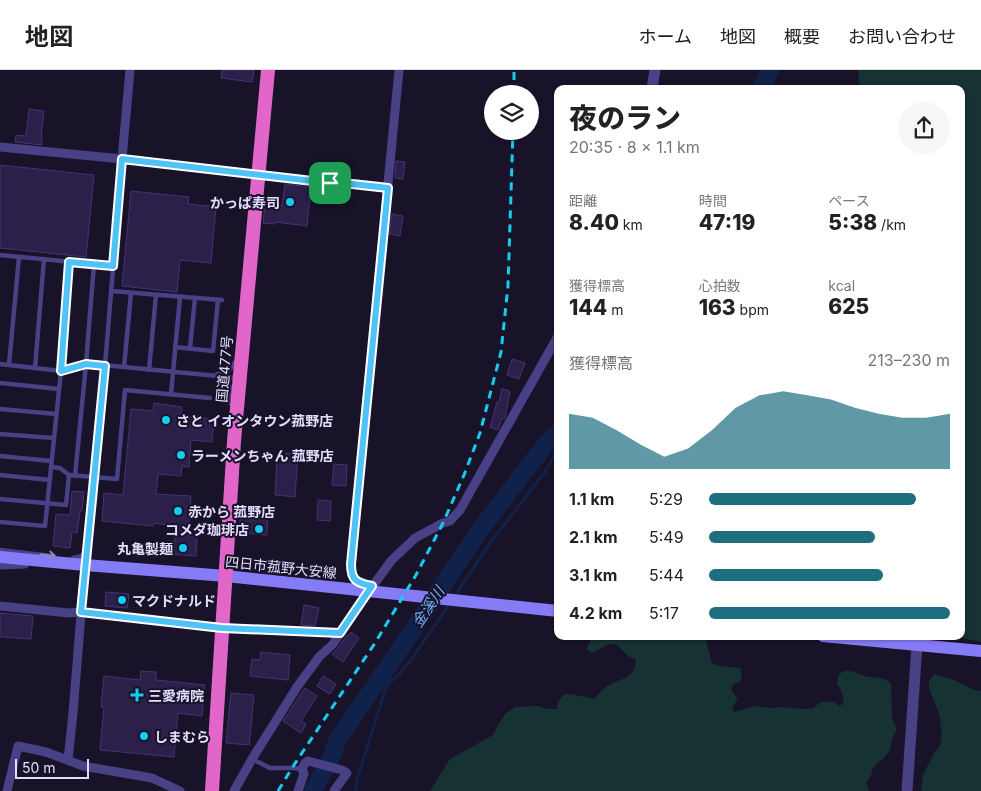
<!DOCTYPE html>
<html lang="ja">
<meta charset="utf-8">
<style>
body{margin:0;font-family:Inter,"Noto Sans JP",sans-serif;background:#f6f6f6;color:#222;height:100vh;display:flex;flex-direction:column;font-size:19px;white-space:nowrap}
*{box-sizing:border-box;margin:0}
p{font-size:16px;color:#767676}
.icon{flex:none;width:28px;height:28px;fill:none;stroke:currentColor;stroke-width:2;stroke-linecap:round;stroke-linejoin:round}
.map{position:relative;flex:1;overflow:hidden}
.drawer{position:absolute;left:554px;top:15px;width:411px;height:555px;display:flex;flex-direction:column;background:#fff;border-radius:10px;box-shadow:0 1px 4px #0004}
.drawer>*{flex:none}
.buttons{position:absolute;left:484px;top:15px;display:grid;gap:10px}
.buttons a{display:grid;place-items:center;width:55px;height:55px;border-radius:50%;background:#fff;box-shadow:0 1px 4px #0004;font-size:25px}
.scale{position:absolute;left:15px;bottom:12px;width:74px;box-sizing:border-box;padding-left:5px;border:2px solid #e3ddfd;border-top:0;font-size:14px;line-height:18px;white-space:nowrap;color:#e3ddfd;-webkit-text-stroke:4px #181329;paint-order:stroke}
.pin{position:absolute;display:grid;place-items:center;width:42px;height:42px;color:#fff;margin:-21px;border-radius:10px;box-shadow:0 2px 8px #0006}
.round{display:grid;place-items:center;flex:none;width:52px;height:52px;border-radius:26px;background:#f6f6f6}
.overview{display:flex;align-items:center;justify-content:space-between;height:85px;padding:0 15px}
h1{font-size:28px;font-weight:800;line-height:38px}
.metrics{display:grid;grid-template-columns:repeat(3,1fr);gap:8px;height:85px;padding:5px 15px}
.metrics div{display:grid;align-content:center}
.metrics b{font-size:21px;font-weight:800}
.metrics small{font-size:14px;font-weight:400}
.metrics p{font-size:14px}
.chart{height:140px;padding:10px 15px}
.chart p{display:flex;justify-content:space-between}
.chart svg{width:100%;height:90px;margin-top:5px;fill:#1d6e7f;opacity:.7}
ul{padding:0 15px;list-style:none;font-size:16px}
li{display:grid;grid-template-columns:80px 60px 1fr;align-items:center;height:38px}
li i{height:12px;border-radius:6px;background:#1d6e7f}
header{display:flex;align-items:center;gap:30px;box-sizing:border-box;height:70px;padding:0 25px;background:#fff;border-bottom:1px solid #e0e0e0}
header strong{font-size:24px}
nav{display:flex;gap:28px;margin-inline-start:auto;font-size:18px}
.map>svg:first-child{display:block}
</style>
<header>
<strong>地図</strong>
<nav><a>ホーム</a><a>地図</a><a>概要</a><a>お問い合わせ</a></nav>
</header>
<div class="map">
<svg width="981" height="721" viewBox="0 0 981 721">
<rect width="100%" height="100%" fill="#181329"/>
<g fill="#163233">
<polygon points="858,0 981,0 981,572 963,568 936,566 961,566 961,19 860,19"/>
<path d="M595,566H705L712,593L720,596L740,598L742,604L740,612L733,614L731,620L736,626L738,629L732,637L734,642L755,636L771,638L782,637L802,639H812L821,632H834L839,636L843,634C844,626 842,620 837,614C838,610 837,605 841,603C850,597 860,606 869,607C877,608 885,607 891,614L892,649L897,659L892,669L890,680L883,689L876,694L872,700L871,706L866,713L869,721H430L450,689L493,665L499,653L506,643L516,637L536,636L549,639H557L558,632L564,624C575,624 584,627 594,629C599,624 603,618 609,615C624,607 634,609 636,590C634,588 631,588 628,586C621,581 620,571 607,575C602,577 598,581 592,583L586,579L591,570Z"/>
<polygon points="934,604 954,610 975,620 981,621 981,721 921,721 923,705 934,683 940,676 942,664 939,644 929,618 929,611"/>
</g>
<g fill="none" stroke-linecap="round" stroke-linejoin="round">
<g stroke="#11224a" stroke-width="3">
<polyline points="455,526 493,469 545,402 558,378"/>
<polyline points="356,721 357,709 363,691 385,620 389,613 400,604 413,587 450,533"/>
</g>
<g stroke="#11224a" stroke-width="18">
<polyline points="761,19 770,0"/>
<polyline points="313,721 333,684 337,671 410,564 482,457 546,374 558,363"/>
</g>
</g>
<g fill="#2b2049" stroke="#453374">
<polygon points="222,0 254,0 252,12 221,8"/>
<polygon points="29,39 44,41 41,67 42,68 42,75 15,72 16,65 26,66"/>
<polygon points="396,91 405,92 403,109 395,108"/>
<polygon points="0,95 94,105 86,187 0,178"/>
<polygon points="285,114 311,117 307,156 275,152 275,154 263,153 265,134 282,136"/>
<polygon points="131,121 189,127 188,134 216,137 211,193 180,190 177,222 122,216"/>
<polygon points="392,144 403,146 400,166 389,164"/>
<polygon points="512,289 525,293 519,309 507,305"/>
<polygon points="502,319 510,321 505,348 504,349 502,348 498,360 490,357 497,332 499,332"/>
<polygon points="154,333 182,337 181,346 214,349 212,372 191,370 189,397 182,396 181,406 158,404 156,424 191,426 188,466 197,466 196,486 168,484 170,471 175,472 175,456 153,453 153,456 102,451 104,423 123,425 131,339 153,341"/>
<polygon points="286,383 298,384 295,427 275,425 277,387 286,388"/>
<polygon points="334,394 347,395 346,416 332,415"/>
<polygon points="72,421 84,422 82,441 80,441 77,463 72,462 70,478 53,476 56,444 70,445"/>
<polygon points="318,430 331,431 330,451 317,450"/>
<polygon points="255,438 268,439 267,465 239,463 240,449 254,450"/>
<polygon points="106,522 129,524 127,538 105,536"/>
<polygon points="304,535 319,538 315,556 301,555"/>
<polygon points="0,543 33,546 31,569 0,567"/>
<polygon points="351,562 359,568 343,592 332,584 338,578 347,565 348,566"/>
<polygon points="261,582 290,585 288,610 250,606 252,589 260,590"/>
<polygon points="141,601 156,602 156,610 205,615 202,646 178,643 174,687 100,680 104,637 101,637 104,606 140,610"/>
<polygon points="323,606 336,614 330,624 317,616"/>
<polygon points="305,618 317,626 301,651 306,654 301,663 283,651"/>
<polygon points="231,623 254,625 249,675 226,673"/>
</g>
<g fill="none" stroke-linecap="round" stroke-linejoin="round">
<g stroke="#484185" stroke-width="4.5">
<polyline points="0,185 113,196"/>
<polyline points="111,221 222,230"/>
<polyline points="175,277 213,281 218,230"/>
<polyline points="190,278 195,228"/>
<path d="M0,294L61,301C72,300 82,295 93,294L238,308"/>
<polyline points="9,295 19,187"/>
<polyline points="124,297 131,223"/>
<polyline points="35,298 44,189"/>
<polyline points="149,300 156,225"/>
<path d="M217,304C229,303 231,299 237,289"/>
<path d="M220,308C233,313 230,322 231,334"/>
<polyline points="0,313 59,319"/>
<polyline points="171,324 180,227"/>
<polyline points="0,339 56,344"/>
<polyline points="0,364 54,368"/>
<polyline points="0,386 51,391"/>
<polyline points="51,397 60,398 69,405"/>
<polyline points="0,405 50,410"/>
<polyline points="75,406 86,294 94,194"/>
<polyline points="0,429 66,435 69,405 117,409 125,320 210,328"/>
<polyline points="0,452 45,456 61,301 69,192"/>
<polyline points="0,480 51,486"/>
<polyline points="73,488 82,486 86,479"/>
<polyline points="85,494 105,296 122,89"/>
<polyline points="252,689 270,698 292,698 302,699"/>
</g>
<g stroke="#484185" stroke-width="9">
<polyline points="0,77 122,89 330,113 334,112 388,117"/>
<polyline points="122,89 130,0"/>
<polyline points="0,495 25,494"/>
<path d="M372,517C356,513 351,510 351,494L399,0"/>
<polyline points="0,536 69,543 81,542 223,558 340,563"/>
<polyline points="68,690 73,643 85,495"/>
<polyline points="7,721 18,676 46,682 83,696 152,708 180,721"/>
<polyline points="234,721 252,689 297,617 319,587 333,574 372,517 391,491 415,468 443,453 450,451 460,440 558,266"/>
<polyline points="298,721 304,704 302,699 305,693 308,691 342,700 347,703 334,721"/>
</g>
<g stroke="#484185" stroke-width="11">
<polyline points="652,19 655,0"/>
<polyline points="907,721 917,575"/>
</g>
<g stroke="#867bf6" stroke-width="12">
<polyline points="0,487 85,495 226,506 558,541"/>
<polyline points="823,566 981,581"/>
</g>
<polyline stroke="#e066ca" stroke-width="14" points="212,721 234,371 268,0"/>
<g stroke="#16cbf0" stroke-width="3" stroke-dasharray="8 6" stroke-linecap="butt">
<polyline points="514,24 514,0"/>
<polyline points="278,721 292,698 375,573 416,505 443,453 464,405 480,363 501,282 508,216 513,61"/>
</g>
</g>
<defs><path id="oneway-shaft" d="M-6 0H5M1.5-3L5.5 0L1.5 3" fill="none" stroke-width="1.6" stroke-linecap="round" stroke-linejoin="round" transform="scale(1.25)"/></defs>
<use stroke="#8e87bb" href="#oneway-shaft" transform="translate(48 485) rotate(6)"/>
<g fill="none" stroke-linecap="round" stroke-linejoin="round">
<g stroke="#fff" stroke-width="10">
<path id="route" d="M122,89L330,113L334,112L388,118L351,494C351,510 356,513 372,516L340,563L222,558L81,542L105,296L86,294L61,301L69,192L113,196Z"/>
</g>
<use href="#route" stroke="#4fc3f7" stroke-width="6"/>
</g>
<g fill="#16cbf0" stroke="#181329" stroke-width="2">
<circle cx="290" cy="132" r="5"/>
<circle cx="166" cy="350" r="5"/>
<circle cx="181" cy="385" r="5"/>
<circle cx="178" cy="441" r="5"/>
<circle cx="259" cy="459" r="5"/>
<circle cx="183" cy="478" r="5"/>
<circle cx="122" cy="530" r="5"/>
<path d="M134.5 617.5h5v5h5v5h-5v5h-5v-5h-5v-5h5z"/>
<circle cx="144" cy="666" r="5"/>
</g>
<g text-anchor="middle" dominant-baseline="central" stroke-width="4" stroke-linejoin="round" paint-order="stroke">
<g font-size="14" font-weight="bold" fill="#e3ddfd" stroke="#181329" text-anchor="start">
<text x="280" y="132" text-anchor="end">かっぱ寿司</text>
<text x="176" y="350">さと イオンタウン菰野店</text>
<text x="191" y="385">ラーメンちゃん 菰野店</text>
<text x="188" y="441">赤から 菰野店</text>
<text x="249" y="459" text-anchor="end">コメダ珈琲店</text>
<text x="173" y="478" text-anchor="end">丸亀製麺</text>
<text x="132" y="530">マクドナルド</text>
<text x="148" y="625">三愛病院</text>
<text x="154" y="666">しまむら</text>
</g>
<g font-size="14" fill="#e3ddfd" stroke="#181329">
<text transform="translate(224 299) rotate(-85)">国道477号</text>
<text transform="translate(281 497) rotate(6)">四日市菰野大安線</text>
</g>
<g font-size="15" font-style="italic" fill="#72b0f6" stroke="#181329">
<text transform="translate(428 537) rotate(-56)">金溪川</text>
</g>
</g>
</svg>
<div class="buttons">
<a><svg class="icon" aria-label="layers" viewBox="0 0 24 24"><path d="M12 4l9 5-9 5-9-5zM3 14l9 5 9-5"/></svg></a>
</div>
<div class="scale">50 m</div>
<div class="pin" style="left:330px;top:113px;background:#1e9e55"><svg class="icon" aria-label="arrive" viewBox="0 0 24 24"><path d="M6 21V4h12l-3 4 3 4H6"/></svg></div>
<section class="drawer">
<div class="overview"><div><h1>夜のラン</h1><p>20:35 · 8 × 1.1 km</p></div><a class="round"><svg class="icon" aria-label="share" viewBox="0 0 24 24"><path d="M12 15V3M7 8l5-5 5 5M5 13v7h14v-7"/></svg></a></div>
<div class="metrics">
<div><p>距離</p><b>8.40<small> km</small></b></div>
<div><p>時間</p><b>47:19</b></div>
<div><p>ペース</p><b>5:38<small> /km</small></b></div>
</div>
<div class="metrics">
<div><p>獲得標高</p><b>144<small> m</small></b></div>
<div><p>心拍数</p><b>163<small> bpm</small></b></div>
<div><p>kcal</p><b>625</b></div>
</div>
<div class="chart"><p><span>獲得標高</span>213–230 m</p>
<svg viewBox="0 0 160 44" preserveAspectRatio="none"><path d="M0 44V17L10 19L20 25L30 32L40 38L50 34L60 25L70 14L80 8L90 6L100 8L110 10L120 14L130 17L140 19L150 19L160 17V44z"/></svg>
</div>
<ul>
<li><b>1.1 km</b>5:29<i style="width:86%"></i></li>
<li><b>2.1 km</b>5:49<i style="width:69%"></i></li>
<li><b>3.1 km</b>5:44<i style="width:72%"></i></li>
<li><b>4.2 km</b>5:17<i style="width:100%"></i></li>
</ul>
</section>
</div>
